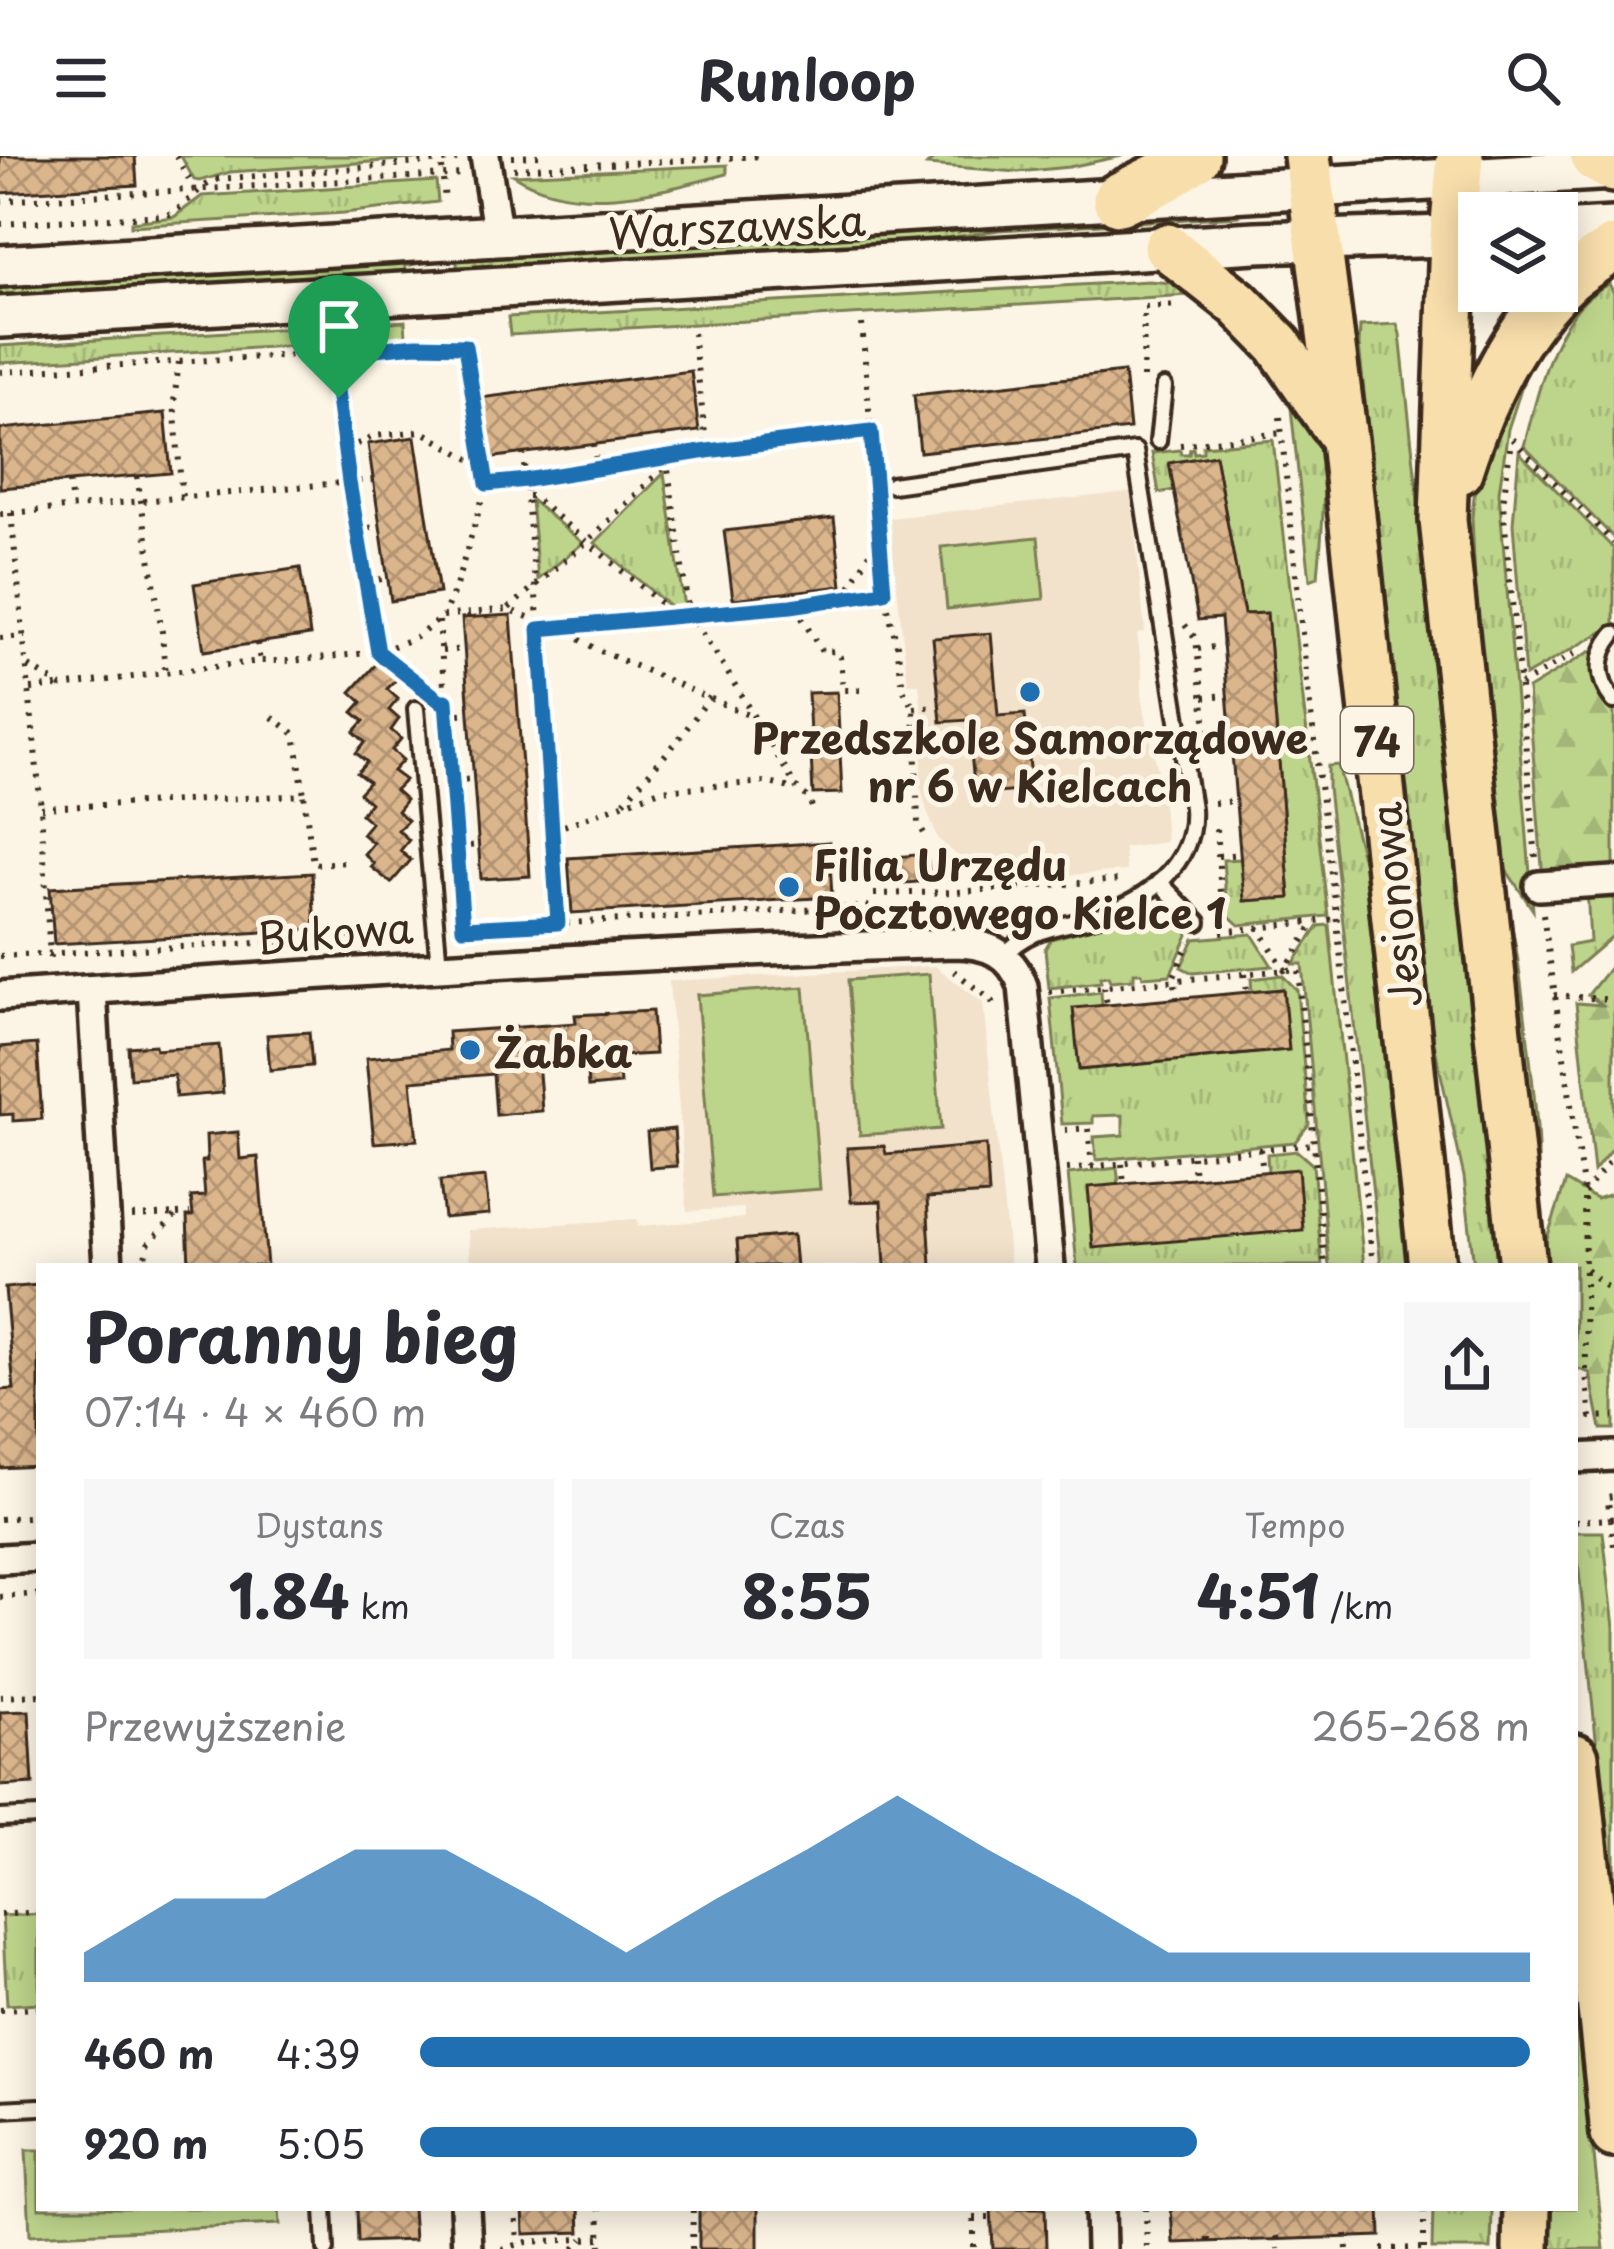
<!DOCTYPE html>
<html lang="pl">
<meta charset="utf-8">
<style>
body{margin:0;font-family:"Playpen Sans",sans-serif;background:#f7f7f7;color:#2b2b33;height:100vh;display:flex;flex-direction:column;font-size:45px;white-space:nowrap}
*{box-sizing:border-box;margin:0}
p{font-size:39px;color:#7c7c81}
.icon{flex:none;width:66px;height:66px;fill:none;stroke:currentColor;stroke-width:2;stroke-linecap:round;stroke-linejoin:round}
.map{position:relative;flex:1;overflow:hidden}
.drawer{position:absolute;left:36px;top:1107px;width:1542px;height:948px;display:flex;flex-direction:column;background:#fff;border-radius:0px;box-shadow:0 6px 30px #0003}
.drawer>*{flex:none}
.fabs{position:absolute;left:1458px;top:36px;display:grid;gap:24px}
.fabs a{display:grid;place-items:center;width:120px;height:120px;border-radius:0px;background:#fff;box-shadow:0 6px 30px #0003;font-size:60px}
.pin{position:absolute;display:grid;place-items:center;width:102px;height:102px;color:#fff;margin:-123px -51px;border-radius:50% 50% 50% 0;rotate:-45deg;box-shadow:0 0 12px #0007}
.pin .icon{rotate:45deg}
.round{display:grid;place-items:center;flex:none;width:126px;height:126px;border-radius:0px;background:#f7f7f7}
.summary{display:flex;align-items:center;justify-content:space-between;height:204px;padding:0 48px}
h1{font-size:66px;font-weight:700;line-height:90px}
.metrics{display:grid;grid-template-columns:repeat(3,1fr);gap:18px;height:204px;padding:12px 48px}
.metrics div{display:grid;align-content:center;border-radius:0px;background:#f7f7f7;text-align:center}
.metrics b{font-size:60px;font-weight:700}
.metrics small{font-size:33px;font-weight:400}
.metrics p{font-size:33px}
.chart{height:336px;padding:24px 48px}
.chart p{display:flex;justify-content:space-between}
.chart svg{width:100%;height:216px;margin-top:12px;fill:#1f6fb2;opacity:.7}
ul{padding:0 48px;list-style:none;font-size:39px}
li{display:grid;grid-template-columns:192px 144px 1fr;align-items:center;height:90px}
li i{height:30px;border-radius:15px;background:#1f6fb2}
header{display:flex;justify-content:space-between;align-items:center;height:156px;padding:0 48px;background:#fff;font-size:54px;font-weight:700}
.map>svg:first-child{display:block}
</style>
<header><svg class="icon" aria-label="menu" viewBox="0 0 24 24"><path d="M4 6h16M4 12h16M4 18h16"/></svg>Runloop<svg class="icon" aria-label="search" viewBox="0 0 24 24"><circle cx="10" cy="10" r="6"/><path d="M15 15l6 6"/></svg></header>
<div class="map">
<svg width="1614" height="2093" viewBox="0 0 1614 2093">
<defs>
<pattern id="grass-tufts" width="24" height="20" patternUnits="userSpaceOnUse" patternTransform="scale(3)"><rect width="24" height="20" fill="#bdd48b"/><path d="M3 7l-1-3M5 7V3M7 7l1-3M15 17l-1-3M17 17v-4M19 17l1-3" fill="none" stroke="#a3b678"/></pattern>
<pattern id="forest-firs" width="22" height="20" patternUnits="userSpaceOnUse" patternTransform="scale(3)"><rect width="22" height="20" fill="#bdd48b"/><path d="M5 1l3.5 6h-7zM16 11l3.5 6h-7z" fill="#a3b678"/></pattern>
<pattern id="building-cross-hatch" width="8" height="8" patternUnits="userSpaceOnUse" patternTransform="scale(3)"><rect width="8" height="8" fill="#dbb68d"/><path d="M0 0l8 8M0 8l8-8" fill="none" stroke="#b39473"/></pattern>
</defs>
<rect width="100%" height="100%" fill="#fcf5e5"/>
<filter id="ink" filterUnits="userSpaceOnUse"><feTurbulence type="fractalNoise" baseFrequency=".00833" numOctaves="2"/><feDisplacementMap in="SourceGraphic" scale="24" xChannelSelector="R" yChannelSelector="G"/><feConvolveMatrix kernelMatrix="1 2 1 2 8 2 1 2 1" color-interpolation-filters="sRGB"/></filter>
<g filter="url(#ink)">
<g fill="#f2e2cb">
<polygon points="1131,336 1145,476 1137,478 1142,515 1142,544 1162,633 1166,686 1124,692 1126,715 987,725 938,683 928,658 920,629 924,580 919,528 908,528 889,362"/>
<polygon points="935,810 983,847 1010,1110 470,1110 468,1074 637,1063 638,1070 744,1062 744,1052 687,1055 669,825"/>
</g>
<g fill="url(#grass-tufts)" stroke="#7c7f54" stroke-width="3">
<polygon points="181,0 426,0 426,2 230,16 200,25 194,24"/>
<polygon points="937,0 1122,0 1069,11 1018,16 927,9"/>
<path d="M727,9V18C659,36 576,60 513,19Z"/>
<polygon points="436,25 438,46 344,57 131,70 131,66 174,61 202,40"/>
<polygon points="1239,53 1239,60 999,74 869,95 458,115 456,100"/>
<polygon points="443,103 405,110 405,123 0,148 0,127"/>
<polygon points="1149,125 1180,128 1207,138 510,179 508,161"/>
<path d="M1609,128L1614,137V382L1524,290C1538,238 1554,153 1609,128Z"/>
<polygon points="405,165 406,180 391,184 0,207 0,190"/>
<polygon points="1397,168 1400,178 1501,1110 1474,1110 1464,1021 1433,883 1359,189 1360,170"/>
<polygon points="1538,181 1508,273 1499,336 1533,754 1491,691 1483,596 1472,361 1477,310"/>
<path d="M1287,216C1295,233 1308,250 1314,268C1330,317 1322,371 1318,421L1310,424Z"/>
<polygon points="1273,284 1328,760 1239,769 1227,758 1223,704 1241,703 1245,745 1290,741 1267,457 1244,458 1215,299 1174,334 1159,337 1152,297 1180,294 1181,298 1189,298 1190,293 1193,292 1194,297 1203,296 1203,290"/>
<polygon points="1519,296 1614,393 1614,469 1525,520 1513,368"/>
<polygon points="664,317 684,451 682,456 676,456 595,387"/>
<polygon points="531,344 583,387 538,424"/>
<polygon points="1338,609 1364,709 1406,1110 1381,1110 1328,632 1328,610"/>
<polygon points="1614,730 1614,779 1571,816 1568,790 1590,786 1587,733"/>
<path d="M1506,743C1518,792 1523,842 1529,893C1534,940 1541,987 1537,1034Z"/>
<path d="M1154,754C1171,755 1183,762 1188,779L1170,819L1143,821L1142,817H1134V823L1110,825L1108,820L1100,821L1101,826L1049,832L1045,793L1051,783Z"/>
<polygon points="1329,769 1364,1110 1329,1110 1302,808 1293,808 1319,770"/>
<polygon points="1252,778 1272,810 1193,817 1181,811 1194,783"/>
<polygon points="1282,819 1297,834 1309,968 1295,986 1096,1004 1094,981 1123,979 1123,959 1093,960 1093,967 1062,968 1050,842 1101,836 1102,849 1080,913 1288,894 1283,833 1252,836 1251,823"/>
<polygon points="1297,995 1313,1009 1322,1110 1077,1110 1068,1018 1117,1012 1119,1029 1268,1016 1267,998"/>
<polygon points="1575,1376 1603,1376 1614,1471 1614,1758"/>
<polygon points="39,1758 39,1847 7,1849 2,1760"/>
<polygon points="1575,1823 1604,2093 1543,2093 1544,2052 1575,2052"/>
<polygon points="1433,2052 1492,2052 1491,2093 1432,2093"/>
</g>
<g fill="url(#forest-firs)" stroke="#7c7f54" stroke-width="3">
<polygon points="1596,492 1595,510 1614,553 1614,719 1543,724 1528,533"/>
<polygon points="1614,806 1614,990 1594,1015 1576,847 1602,849 1588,839"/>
<polygon points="1566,1025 1596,1043 1614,1037 1614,1273 1601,1273 1590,1217 1575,1212 1575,1110 1544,1110 1542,1097"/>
</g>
<g fill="#bdd48b" stroke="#7c7f54" stroke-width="3">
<polygon points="1038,381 1044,443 947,453 941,391"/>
<polygon points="929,818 941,973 860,979 848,824"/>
<polygon points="804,831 820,1033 713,1041 697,839"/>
<polygon points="26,1994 39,1994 39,2052 279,2052 280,2068 30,2079"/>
</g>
<g fill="url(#building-cross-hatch)" stroke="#3b2a1e" stroke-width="3">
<polygon points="0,0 135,0 137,29 0,37"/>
<polygon points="691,215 699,275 488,302 480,242"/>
<polygon points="1124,216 1130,273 920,296 914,239"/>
<polygon points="165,257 171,317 0,332 0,273"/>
<polygon points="415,281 439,437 391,445 368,288"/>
<polygon points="1215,299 1244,458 1267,457 1290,742 1244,745 1221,462 1198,464 1169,307"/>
<polygon points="834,362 842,430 733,443 724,375"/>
<polygon points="300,412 310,479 204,495 194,428"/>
<polygon points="511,459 530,720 481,723 462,462"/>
<polygon points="991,477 998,560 1025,558 1032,634 975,639 968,564 941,566 933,482"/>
<polygon points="378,506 397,523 387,533 398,543 389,554 399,563 391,574 401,583 392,594 403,604 393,615 405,624 395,634 406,644 397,655 408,664 398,674 409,684 400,695 411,704 391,727 371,711 374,708 364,698 373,687 362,678 371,667 361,658 370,647 359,637 369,626 357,617 367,606 356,597 365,586 354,576 364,565 353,556 362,546 351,536"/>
<polygon points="837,536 842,637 813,638 808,537"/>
<polygon points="829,686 832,741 572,757 568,702"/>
<polygon points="927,698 930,725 895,728 893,701"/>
<polygon points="312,717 315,773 54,788 50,732"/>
<polygon points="1283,833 1289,894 1079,914 1073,852"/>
<polygon points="652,855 655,898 618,900 620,928 588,931 586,901 538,904 542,955 496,959 493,918 411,925 417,984 374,987 366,902 449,894 448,876 576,867 575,859"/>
<polygon points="309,876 312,910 270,914 267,879"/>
<polygon points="37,888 42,963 13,965 13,958 0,959 0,891"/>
<polygon points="155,889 156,894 219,889 223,937 176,941 174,919 130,922 128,891"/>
<polygon points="674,973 677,1010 650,1012 647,976"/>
<polygon points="238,976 240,1003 258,1001 267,1110 189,1110 187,1060 193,1060 191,1041 205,1040 202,1005 207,1005 206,979"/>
<polygon points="986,989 989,1038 927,1042 931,1110 885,1110 881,1045 851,1046 847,992 884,990 886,998"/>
<polygon points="1298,1013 1303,1074 1093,1092 1088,1031"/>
<polygon points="485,1021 489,1058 444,1062 440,1025"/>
<polygon points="793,1079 796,1110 739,1110 737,1084"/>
<polygon points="39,1129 39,1310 0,1312 0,1234 14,1233 5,1132"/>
<polygon points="29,1555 33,1628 0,1630 0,1556"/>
<polygon points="357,2052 412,2052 414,2084 358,2086"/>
<polygon points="523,2052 579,2052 580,2076 524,2078"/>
<rect x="699" y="2052" width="59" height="41"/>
<polygon points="991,2052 1045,2052 1046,2093 993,2093"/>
<polygon points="1171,2052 1380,2052 1381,2080 1173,2087"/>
</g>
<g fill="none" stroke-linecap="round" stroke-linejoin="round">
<g stroke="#3b2a1e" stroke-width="22">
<g id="lane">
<polyline points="1158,285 1164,231"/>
<path d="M892,329L1135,295L1192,652C1196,708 1147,744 1099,760C1062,772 1031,769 1004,800"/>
<path d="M1614,478C1596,500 1596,523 1614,545"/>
<polyline points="416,553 439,810"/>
<polyline points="1159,726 1198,766"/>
<polyline points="0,1662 39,1660"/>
<polyline points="0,1953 39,1951"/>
<polyline points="324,2052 326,2093"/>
</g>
</g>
<g stroke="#3b2a1e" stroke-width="36">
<g id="street">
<polyline points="485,0 498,79"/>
<polyline points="1539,730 1614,725"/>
<polyline points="92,834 108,1110"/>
<path d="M0,840C318,817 636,797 954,787C987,787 1011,797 1023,830L1050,1110"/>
<polyline points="1575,1302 1614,1300"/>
<polyline points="0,1403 39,1401"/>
<polyline points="465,2052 467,2093"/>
<polyline points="1100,2052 1101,2093"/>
</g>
</g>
<g stroke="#3b2a1e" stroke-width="48">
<g id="secondary">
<polyline points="1557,75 1614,72"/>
<polyline points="0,110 1614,13"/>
<polyline points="0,161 1256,86 1479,79"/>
</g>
</g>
<g stroke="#3b2a1e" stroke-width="54">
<g id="primary">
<polyline points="1307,0 1344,284 1432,1110"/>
<polyline points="1460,0 1453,80 1443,364 1523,1110"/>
<polyline points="1167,91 1238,147 1278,188 1339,276"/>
<path d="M1459,315C1482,244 1512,175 1568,124C1582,112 1599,102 1614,92"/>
<polyline points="1575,1601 1614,1978"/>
<polyline points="1526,2093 1527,2052"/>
</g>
</g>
<g stroke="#3b2a1e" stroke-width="60">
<g id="highway">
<polyline points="1596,0 1614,10"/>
<polyline points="1119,43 1165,20 1194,0"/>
</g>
</g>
<g stroke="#3b2a1e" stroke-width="6" stroke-dasharray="3 9" stroke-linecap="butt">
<polyline points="176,0 195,34"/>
<polyline points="441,0 445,46"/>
<polyline points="512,1 541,0"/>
<polyline points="514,13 762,0"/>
<polyline points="0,45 463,18"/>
<path d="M0,68L167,59C187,51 198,29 219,23L457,4"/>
<polyline points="862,168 874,314"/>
<polyline points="693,177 707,295"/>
<polyline points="332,198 349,326 378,496 422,532"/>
<polyline points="179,206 174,246 182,342"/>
<polyline points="0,216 331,197 417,189 465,190 487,328 455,433 443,460"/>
<polyline points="1143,222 1144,151 1180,149"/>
<polyline points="1280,261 1307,526 1337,765 1373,1110"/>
<polyline points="663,279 689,459 717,499 798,634 809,642 814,658"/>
<polyline points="1512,283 1614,387"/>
<polyline points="594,288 597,313"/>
<polyline points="1180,289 1282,277"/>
<polyline points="1510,292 1503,348 1536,703"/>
<polyline points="346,293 375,280 421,275 486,312"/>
<polyline points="523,297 539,473 558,767"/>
<polyline points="137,320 162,476 165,517"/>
<polyline points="69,326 72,349"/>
<polyline points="487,328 526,324 707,295 869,275"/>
<polyline points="528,340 532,340 670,455 671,459"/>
<polyline points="876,345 884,436 897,489 903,533 914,552 918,667 925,679"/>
<polyline points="11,357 41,652 50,802"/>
<polyline points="0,358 373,324"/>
<polyline points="357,374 380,370"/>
<polyline points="367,426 387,422"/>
<polyline points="844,441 877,385"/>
<polyline points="799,450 802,462 822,496 835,495 840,501 843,534 860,534"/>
<polyline points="509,452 588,385 663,312 668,312"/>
<polyline points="439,465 463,772"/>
<polyline points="1185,469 1196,483 1210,606"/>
<polyline points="559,471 596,493 753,561"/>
<polyline points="539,473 799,449 884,436"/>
<polyline points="0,482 25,480"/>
<polyline points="257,487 260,505"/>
<polyline points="1198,493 1223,490"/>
<polyline points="442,495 464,493"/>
<polyline points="29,510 61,530 260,505 290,505 378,496 417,481 443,460 508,453 538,465"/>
<polyline points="1520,529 1579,495"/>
<polyline points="31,533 58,530"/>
<polyline points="1204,541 1227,539"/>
<polyline points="914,552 940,550"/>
<polyline points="447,559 469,557"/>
<polyline points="272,561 295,578 304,639"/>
<polyline points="1211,593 1231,591"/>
<polyline points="453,625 474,623"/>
<polyline points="624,645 675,588 710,541"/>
<polyline points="1214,647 1236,645"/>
<polyline points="41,652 304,639 313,708 348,706"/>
<polyline points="1216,673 1224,775"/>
<polyline points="553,674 660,634 766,626 794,633"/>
<polyline points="458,691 479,689"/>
<polyline points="1218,700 1240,698"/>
<polyline points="874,738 956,736 1120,724"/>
<polyline points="1543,758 1584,1037 1586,1218 1591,1261 1614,1260"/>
<polyline points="1258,771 1285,814 1315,766"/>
<polyline points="459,773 875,750"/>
<polyline points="1221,776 1337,763"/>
<polyline points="0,800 278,786 416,775"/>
<polyline points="954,815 992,845 993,849"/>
<polyline points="1245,818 1247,836"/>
<polyline points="1104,831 1107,849"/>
<polyline points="1049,836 1298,813 1325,1110"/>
<polyline points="1554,839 1614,844"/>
<polyline points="1177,843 1174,820 1189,786"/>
<polyline points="1065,974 1088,972 1092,1010"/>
<polyline points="1260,993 1263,1016"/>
<polyline points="1192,1000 1194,1022"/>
<polyline points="1122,1008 1124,1028"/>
<polyline points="1067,1013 1314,988"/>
<polyline points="1584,1037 1614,1000"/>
<polyline points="177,1058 190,1057"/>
<polyline points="132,1060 177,1058 148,1088 143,1110"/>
<polyline points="1586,1113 1614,1138"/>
<polyline points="0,1363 39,1360"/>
<polyline points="1611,1363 1607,1341 1614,1340"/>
<polyline points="1575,1365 1611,1363 1614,1391"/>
<polyline points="0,1441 39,1438"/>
<polyline points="0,1541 39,1539"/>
<polyline points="0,1759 39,1756"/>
<polyline points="0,1854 39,1852"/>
<polyline points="516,2052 518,2088"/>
<polyline points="599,2052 601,2093"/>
<polyline points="974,2052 974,2093"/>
<polyline points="1146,2052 1147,2093"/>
<polyline points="974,2062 992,2062"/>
<polyline points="1346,2078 1347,2093"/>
<polyline points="1277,2080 1278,2093"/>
<polyline points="1208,2082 1208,2093"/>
<polyline points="502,2093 527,2086 601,2082"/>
<polyline points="574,2093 583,2083"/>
<polyline points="692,2093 693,2052"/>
<polyline points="1382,2093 1424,2092"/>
<polyline points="1424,2093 1424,2052"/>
</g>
<use href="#lane" stroke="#fcf5e5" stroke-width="14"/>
<use href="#street" stroke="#fcf5e5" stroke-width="27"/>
<use href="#secondary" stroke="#fcf5e5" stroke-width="39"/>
<use href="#primary" stroke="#f8deab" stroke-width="45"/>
<use href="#highway" stroke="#f8deab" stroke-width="51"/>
</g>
</g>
<g fill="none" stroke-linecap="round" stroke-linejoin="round" filter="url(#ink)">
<g stroke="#fff" stroke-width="24">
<polygon id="route" points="417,189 465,190 487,328 526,324 707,295 871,275 884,436 791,450 539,473 558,767 463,772 446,545 440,545 378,496 349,326 332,197"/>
</g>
<use href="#route" stroke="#1f6fb2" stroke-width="15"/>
</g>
<g fill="#1f6fb2" stroke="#fcf5e5" stroke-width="4.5">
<circle cx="1030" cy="536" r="12"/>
<circle cx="789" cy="731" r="12"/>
<circle cx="470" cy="894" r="12"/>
</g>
<g text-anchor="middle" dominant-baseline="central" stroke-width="10" stroke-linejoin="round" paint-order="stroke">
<rect fill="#fcf5e5" stroke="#75675a" stroke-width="3" x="1341" y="551" width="72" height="66" rx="9"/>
<g font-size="39" font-weight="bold" fill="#3b2a1e">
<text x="1377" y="584">74</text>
</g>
<g font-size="42" fill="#3b2a1e" stroke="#fcf5e5">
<text transform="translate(737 69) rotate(-3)">Warszawska</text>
<text transform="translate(1394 749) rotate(-96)">Jesionowa</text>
<text transform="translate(335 775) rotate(-4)">Bukowa</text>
</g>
<g font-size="42" font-weight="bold" fill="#3b2a1e" stroke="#fcf5e5" text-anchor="start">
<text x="1030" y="580" text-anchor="middle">Przedszkole Samorządowe<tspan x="1030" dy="48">nr 6 w Kielcach</tspan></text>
<text x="813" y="707">Filia Urzędu<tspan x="813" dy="48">Pocztowego Kielce 1</tspan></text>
<text x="494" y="894">Żabka</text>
</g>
</g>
</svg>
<div class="fabs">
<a><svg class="icon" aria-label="layers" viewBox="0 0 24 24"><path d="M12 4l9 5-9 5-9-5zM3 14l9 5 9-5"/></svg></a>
</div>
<div class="pin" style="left:339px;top:242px;background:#1e9e55"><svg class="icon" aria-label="arrive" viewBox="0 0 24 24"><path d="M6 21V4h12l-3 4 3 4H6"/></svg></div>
<section class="drawer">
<div class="summary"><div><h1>Poranny bieg</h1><p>07:14 · 4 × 460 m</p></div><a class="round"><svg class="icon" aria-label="share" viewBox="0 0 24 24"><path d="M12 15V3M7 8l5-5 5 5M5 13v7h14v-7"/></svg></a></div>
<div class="metrics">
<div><p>Dystans</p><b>1.84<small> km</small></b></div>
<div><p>Czas</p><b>8:55</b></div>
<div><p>Tempo</p><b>4:51<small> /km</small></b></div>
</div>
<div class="chart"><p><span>Przewyższenie</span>265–268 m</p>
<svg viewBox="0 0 160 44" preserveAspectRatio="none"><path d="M0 44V38L10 27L20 27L30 17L40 17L50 27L60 38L70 27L80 17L90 6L100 17L110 27L120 38L130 38L140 38L150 38L160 38V44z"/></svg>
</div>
<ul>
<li><b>460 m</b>4:39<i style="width:100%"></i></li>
<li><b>920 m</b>5:05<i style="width:70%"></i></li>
</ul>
</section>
</div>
